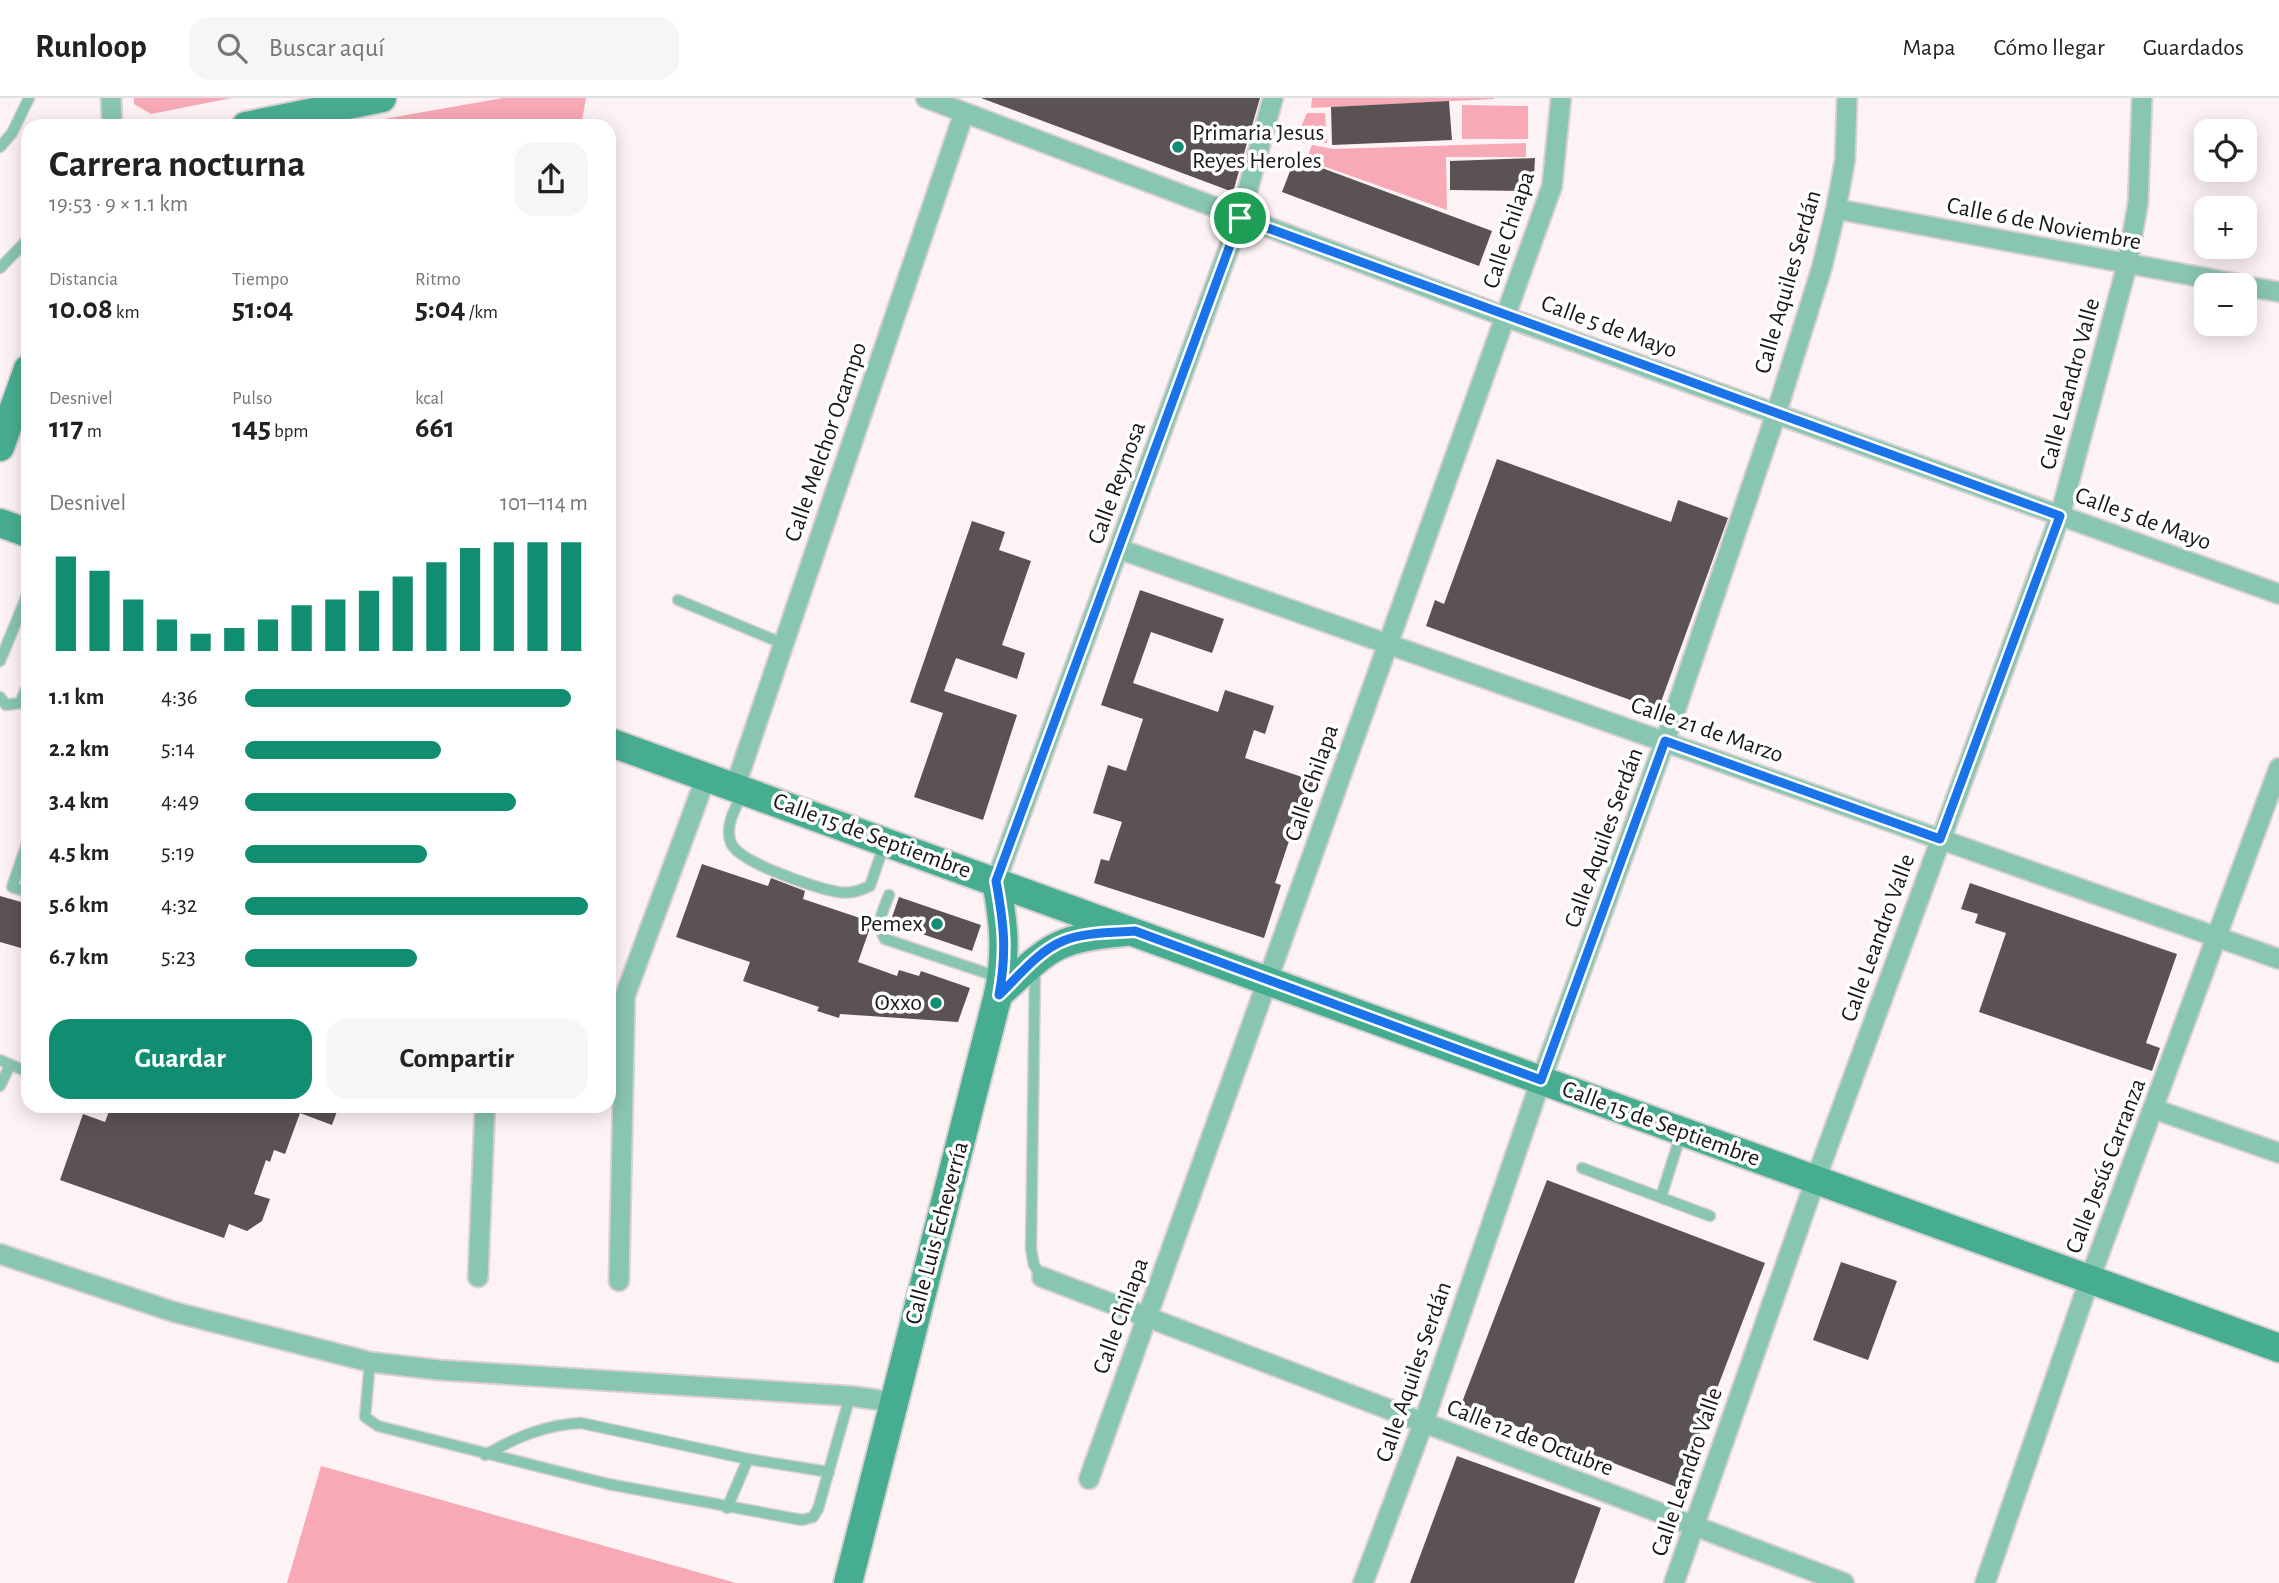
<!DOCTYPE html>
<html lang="es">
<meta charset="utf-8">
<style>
body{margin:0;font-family:"Alegreya Sans",sans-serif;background:#f6f6f6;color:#222;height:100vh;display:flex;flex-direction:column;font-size:26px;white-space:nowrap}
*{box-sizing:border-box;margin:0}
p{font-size:23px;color:#767676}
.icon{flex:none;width:38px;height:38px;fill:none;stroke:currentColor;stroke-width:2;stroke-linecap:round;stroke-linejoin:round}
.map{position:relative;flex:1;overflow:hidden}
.side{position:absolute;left:21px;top:21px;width:595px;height:994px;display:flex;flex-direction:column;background:#fff;border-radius:21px;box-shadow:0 4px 18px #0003}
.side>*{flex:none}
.controls{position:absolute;left:2194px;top:21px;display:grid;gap:14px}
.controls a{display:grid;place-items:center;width:63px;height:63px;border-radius:14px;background:#fff;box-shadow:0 4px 18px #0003;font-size:35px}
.pin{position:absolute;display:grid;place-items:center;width:60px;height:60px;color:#fff;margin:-30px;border:4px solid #fff;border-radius:50%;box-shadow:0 2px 7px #0007}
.round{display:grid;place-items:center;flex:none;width:74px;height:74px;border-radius:21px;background:#f6f6f6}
.summary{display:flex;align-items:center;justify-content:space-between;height:119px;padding:0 28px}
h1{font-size:38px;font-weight:700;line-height:52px}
.metrics{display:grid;grid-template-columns:repeat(3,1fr);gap:10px;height:119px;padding:7px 28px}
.metrics div{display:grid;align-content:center}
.metrics b{font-size:30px;font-weight:700}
.metrics small{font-size:19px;font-weight:400}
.metrics p{font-size:19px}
.chart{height:196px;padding:14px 28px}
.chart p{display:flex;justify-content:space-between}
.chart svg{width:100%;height:126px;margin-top:7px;stroke:#118d71;stroke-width:6}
.cta{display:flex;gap:14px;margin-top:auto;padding:14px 28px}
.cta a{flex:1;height:80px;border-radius:21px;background:#118d71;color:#fff;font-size:28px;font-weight:700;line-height:80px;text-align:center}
.cta a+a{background:#f6f6f6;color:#222}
ul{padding:0 28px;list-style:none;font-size:23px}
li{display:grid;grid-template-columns:112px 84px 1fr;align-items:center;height:52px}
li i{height:18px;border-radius:9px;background:#118d71}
header{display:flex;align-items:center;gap:42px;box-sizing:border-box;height:98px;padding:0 35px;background:#fff;border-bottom:2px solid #e0e0e0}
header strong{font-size:33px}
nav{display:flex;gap:38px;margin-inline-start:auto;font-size:24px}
.search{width:490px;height:63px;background:#f6f6f6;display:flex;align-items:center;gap:18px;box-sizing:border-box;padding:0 24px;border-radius:21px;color:#767676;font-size:26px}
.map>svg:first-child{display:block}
</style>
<header>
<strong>Runloop</strong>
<div class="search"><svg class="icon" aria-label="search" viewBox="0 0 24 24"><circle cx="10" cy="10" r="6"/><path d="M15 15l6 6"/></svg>Buscar aquí</div>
<nav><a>Mapa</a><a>Cómo llegar</a><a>Guardados</a></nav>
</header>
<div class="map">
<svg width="2279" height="1485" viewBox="0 0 2279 1485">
<rect width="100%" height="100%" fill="#fef3f4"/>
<g fill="#f7a9b5">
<polygon points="134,0 232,0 151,16 134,6"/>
<polygon points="503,0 586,0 581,28 344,28"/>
<polygon points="1312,0 1494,0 1494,1 1311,10"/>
<polygon points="1462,7 1528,8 1528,41 1462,41"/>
<polygon points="1307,15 1325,15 1327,45 1294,45"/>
<polygon points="1526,45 1526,59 1446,59 1447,112 1306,62 1312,47 1334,51"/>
<polygon points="321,1368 736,1485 287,1485"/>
</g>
<g fill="#5b5253">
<polygon points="981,0 1260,0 1233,94"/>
<polygon points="1449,3 1452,42 1332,47 1331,9"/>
<polygon points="1295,60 1492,133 1479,168 1282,94"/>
<polygon points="1535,60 1534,79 1527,93 1450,92 1450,63"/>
<polygon points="1497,361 1671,424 1678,402 1728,420 1658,612 1426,528 1435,502 1444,506"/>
<polygon points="972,423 1005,434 999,452 1031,463 1002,547 1025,555 1017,581 956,560 944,593 1017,617 983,722 914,699 943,615 910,604"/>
<polygon points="1140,492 1224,521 1212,555 1151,534 1133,585 1218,614 1225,592 1274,608 1265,636 1254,632 1245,660 1314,683 1305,711 1300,710 1275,785 1281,787 1264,840 1094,785 1101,761 1109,763 1122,724 1093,715 1108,667 1126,673 1143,621 1101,607"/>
<polygon points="702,766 768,788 771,780 805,793 803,801 872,824 858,864 897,878 899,872 919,878 921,873 970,890 958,924 840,916 839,920 817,913 819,909 743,883 750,864 676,839"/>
<polygon points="1970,785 2177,856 2146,945 2160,950 2152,973 1979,914 2006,835 1975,825 1978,816 1961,811"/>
<polygon points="0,798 28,806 28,852 0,844"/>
<polygon points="899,799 981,827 972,853 890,825"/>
<polygon points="111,1008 339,1008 332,1027 300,1015 285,1056 274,1052 270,1064 266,1062 254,1096 270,1101 262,1123 247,1133 229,1126 224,1140 60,1082 83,1016 105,1024"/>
<polygon points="1547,1082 1765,1165 1679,1390 1461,1307"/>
<polygon points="1841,1164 1897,1183 1868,1262 1813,1242"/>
<polygon points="1457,1358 1601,1410 1574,1485 1410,1485"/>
</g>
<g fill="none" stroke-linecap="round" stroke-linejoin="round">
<g stroke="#dad0d1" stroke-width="13">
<g id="lane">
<polyline points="0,49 12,35 29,0"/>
<polyline points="0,170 28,141"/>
<polyline points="678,502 784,546"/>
<polyline points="0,563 28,495"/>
<polyline points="0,599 6,607 20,605 28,587"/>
<path d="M744,694C736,708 724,728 731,745C739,765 817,790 838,794C850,796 859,793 870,788L884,747"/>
<polyline points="28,743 12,789 28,794"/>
<path d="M889,797C883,813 875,825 885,841L998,879"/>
<polyline points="1035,871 1031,1151 1034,1167 1042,1179"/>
<polyline points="0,962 28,974"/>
<polyline points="0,988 10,967"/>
<polyline points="1582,1070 1710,1118"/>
<polyline points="1661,1099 1681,1036"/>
<polyline points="370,1264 365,1319 378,1328 608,1386 802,1422 813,1419 818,1411 850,1298"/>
<path d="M485,1357C517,1339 544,1327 581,1325L748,1361L829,1374"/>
<polyline points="727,1410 748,1361"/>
</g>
</g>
<g stroke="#dad0d1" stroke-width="23">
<g id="street">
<polyline points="111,0 112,28"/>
<polyline points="926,0 1506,219 2279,496"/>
<polyline points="1836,111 2243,187"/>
<polyline points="2245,188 2279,194"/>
<polyline points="1119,451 2279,861"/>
<polyline points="735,689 964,15"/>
<polyline points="996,783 1240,120 1273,0"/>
<polyline points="2154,1011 2279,1055"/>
<polyline points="0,1156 174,1214 370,1264 439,1272 850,1298 893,1304"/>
<polyline points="478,1179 485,1008"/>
<polyline points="1042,1179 1844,1485"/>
<polyline points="619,1183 625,898 706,679"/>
<polyline points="1089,1381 1552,88 1561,0"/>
<polyline points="1363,1485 1423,1326 1541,982 1665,643 1776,316 1822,169 1836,111 1845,62 1847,0"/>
<polyline points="1674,1485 1815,1083 2060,418 2127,167 2138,105 2142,0"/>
<polyline points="1985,1485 2089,1183 2279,670"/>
</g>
</g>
<g stroke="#dad0d1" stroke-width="32">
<g id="secondary">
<polyline points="246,28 382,0"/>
<polyline points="0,349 28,271"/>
<polyline points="0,425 28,435"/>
<polyline points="609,644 2279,1250"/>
<path d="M998,897C1049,850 1054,840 1125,834"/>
<path d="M848,1485L998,897C1007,854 1004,826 996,783"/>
</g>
</g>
<use href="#lane" stroke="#89c6b2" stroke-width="10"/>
<use href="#street" stroke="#89c6b2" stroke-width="19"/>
<use href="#secondary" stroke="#47ad91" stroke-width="28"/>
</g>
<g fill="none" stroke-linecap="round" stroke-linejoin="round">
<g stroke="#fff" stroke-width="14">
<path id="route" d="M1240,120L2060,418L1940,741L1665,643L1541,982L1135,833C1112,835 1084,834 1063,843C1038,853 1017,880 999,897C1007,854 1004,826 996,783Z"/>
</g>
<use href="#route" stroke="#1a73e8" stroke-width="9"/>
</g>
<g fill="#118d71" stroke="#fff" stroke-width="2.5">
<circle cx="1178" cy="49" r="7"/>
<circle cx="937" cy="826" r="7"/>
<circle cx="936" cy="905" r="7"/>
</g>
<g text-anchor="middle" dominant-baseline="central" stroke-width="7" stroke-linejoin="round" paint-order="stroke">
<g font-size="24" fill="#1b1718" stroke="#fff" text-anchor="end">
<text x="1192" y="35" text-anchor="start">Primaria Jesus<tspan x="1192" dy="28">Reyes Heroles</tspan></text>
<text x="923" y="826">Pemex</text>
<text x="922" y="905">Oxxo</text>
</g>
<g font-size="24" fill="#1b1718" stroke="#fff">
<text transform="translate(2044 126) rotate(11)">Calle 6 de Noviembre</text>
<text transform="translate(1509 132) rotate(-72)">Calle Chilapa</text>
<text transform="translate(1788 184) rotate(-74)">Calle Aquiles Serdán</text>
<text transform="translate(1609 229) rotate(20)">Calle 5 de Mayo</text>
<text transform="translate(2070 286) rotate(-75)">Calle Leandro Valle</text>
<text transform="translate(826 344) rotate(-71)">Calle Melchor Ocampo</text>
<text transform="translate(1117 385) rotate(-70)">Calle Reynosa</text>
<text transform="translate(2143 421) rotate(20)">Calle 5 de Mayo</text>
<text transform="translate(1707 632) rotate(19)">Calle 21 de Marzo</text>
<text transform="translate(1312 685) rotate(-71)">Calle Chilapa</text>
<text transform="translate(872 738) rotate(20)">Calle 15 de Septiembre</text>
<text transform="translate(1604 740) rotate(-70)">Calle Aquiles Serdán</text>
<text transform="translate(1878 840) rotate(-70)">Calle Leandro Valle</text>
<text transform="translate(1661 1026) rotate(20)">Calle 15 de Septiembre</text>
<text transform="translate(2106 1068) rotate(-69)">Calle Jesús Carranza</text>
<text transform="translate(937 1135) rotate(-75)">Calle Luis Echeverría</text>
<text transform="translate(1121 1218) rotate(-70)">Calle Chilapa</text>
<text transform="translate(1414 1274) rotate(-71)">Calle Aquiles Serdán</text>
<text transform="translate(1530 1340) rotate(21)">Calle 12 de Octubre</text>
<text transform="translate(1687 1374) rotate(-71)">Calle Leandro Valle</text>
</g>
</g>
</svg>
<div class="controls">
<a><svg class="icon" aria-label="locate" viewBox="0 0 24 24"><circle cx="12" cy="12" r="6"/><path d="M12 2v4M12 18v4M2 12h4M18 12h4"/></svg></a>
<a>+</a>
<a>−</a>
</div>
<div class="pin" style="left:1240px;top:120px;background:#1e9e55"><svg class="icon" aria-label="arrive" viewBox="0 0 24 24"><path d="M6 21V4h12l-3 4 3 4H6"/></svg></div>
<section class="side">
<div class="summary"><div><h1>Carrera nocturna</h1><p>19:53 · 9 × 1.1 km</p></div><a class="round"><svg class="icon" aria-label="share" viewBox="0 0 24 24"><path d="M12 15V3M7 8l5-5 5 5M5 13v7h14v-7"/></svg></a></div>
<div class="metrics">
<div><p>Distancia</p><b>10.08<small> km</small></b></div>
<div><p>Tiempo</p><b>51:04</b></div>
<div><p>Ritmo</p><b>5:04<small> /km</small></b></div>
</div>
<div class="metrics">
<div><p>Desnivel</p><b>117<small> m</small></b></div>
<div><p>Pulso</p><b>145<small> bpm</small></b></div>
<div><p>kcal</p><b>661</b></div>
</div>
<div class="chart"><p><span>Desnivel</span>101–114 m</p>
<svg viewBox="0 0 160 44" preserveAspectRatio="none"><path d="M5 44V11M15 44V16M25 44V26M35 44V33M45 44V38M55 44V36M65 44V33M75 44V28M85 44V26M95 44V23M105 44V18M115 44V13M125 44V8M135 44V6M145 44V6M155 44V6"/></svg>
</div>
<ul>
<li><b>1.1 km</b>4:36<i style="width:95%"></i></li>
<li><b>2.2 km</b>5:14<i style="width:57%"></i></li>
<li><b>3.4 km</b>4:49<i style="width:79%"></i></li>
<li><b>4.5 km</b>5:19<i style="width:53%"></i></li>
<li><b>5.6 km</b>4:32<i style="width:100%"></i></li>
<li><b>6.7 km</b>5:23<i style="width:50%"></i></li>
</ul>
<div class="cta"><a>Guardar</a><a>Compartir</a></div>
</section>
</div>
